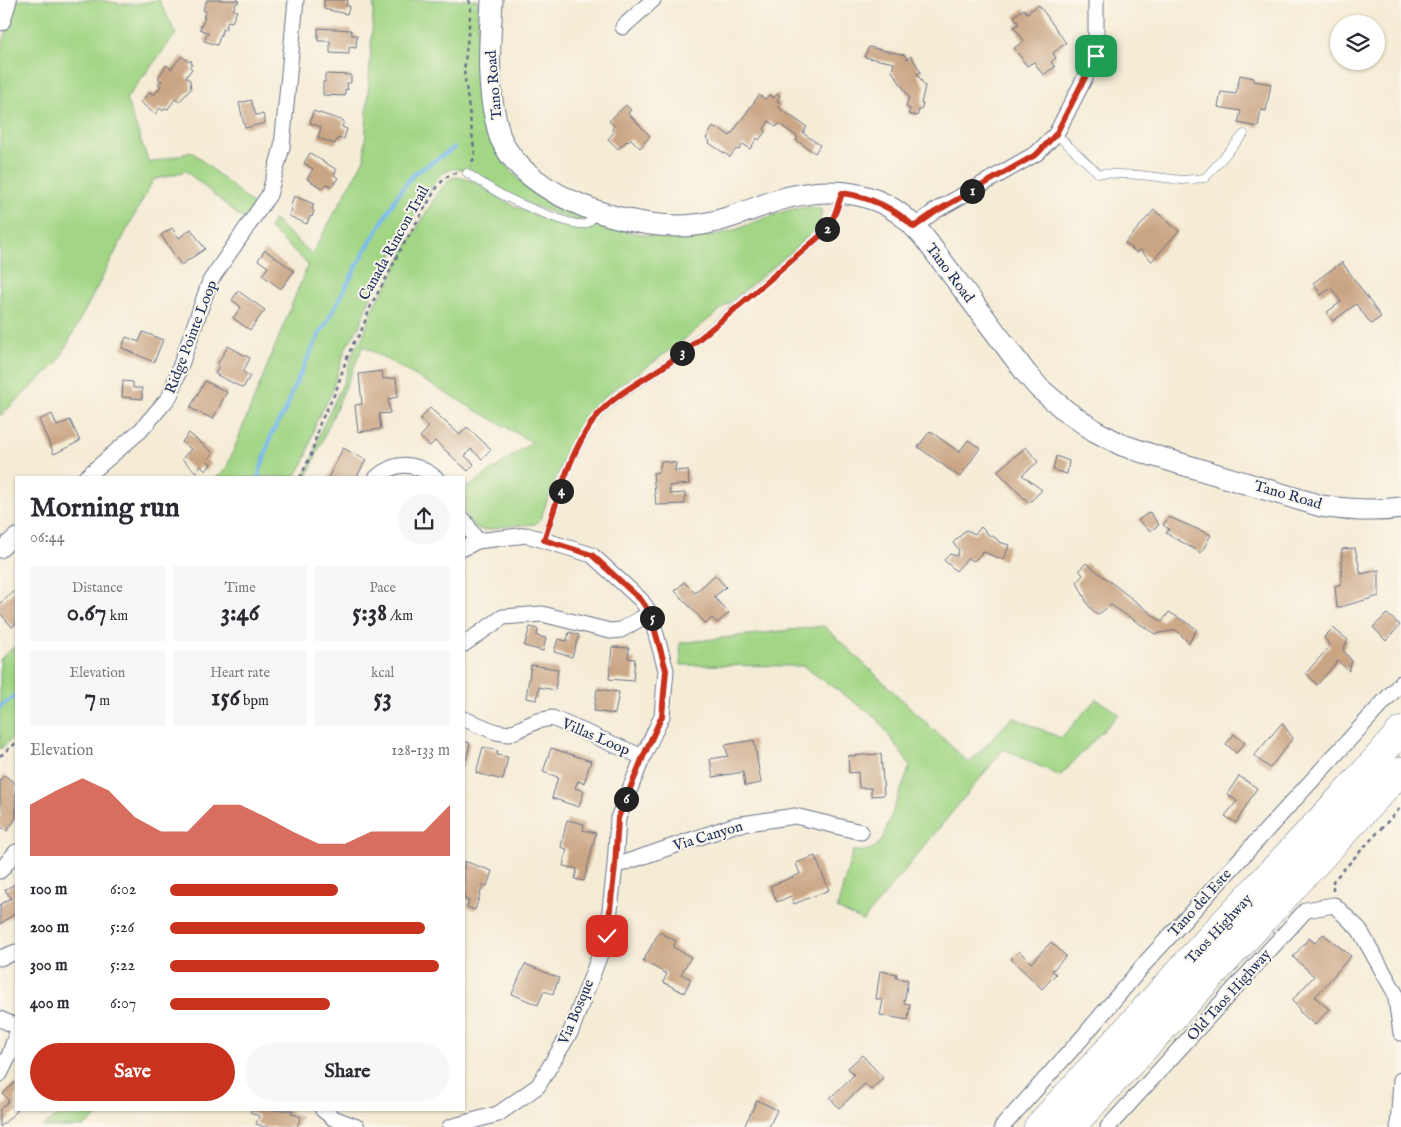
<!DOCTYPE html>
<meta charset="utf-8">
<style>
body{margin:0;font-family:"IM FELL English",serif;background:#f7f7f7;color:#2b2b33;height:100vh;display:flex;flex-direction:column;font-size:19px;white-space:nowrap}
*{box-sizing:border-box;margin:0}
p{font-size:16px;color:#7c7c81}
.icon{flex:none;width:28px;height:28px;fill:none;stroke:currentColor;stroke-width:2;stroke-linecap:round;stroke-linejoin:round}
.map{position:relative;flex:1;overflow:hidden}
.side{position:absolute;left:15px;top:476px;width:450px;height:635px;display:flex;flex-direction:column;background:#fff;border-radius:0px;box-shadow:0 1px 4px #0004}
.side>*{flex:none}
.fabs{position:absolute;left:1330px;top:15px;display:grid;gap:10px}
.fabs a{display:grid;place-items:center;width:55px;height:55px;border-radius:50%;background:#fff;box-shadow:0 1px 4px #0004;font-size:25px}
.pin{position:absolute;display:grid;place-items:center;width:42px;height:42px;color:#fff;margin:-21px;border-radius:10px;box-shadow:0 2px 8px #0006}
.km{position:absolute;width:25px;height:25px;margin:-12px;border-radius:50%;background:#222;color:#fff;font-size:14px;line-height:25px;text-align:center}
.round{display:grid;place-items:center;flex:none;width:52px;height:52px;border-radius:26px;background:#f7f7f7}
.summary{display:flex;align-items:center;justify-content:space-between;height:85px;padding:0 15px}
h1{font-size:28px;font-weight:800;line-height:38px}
.metrics{display:grid;grid-template-columns:repeat(3,1fr);gap:8px;height:85px;padding:5px 15px}
.metrics div{display:grid;align-content:center;border-radius:0px;background:#f7f7f7;text-align:center}
.metrics b{font-size:25px;font-weight:800}
.metrics small{font-size:14px;font-weight:400}
.metrics p{font-size:14px}
.chart{height:140px;padding:10px 15px}
.chart p{display:flex;justify-content:space-between}
.chart svg{width:100%;height:90px;margin-top:5px;fill:#c8321e;opacity:.7}
.action{display:flex;gap:10px;margin-top:auto;padding:10px 15px}
.action a{flex:1;height:58px;border-radius:30px;background:#c8321e;color:#fff;font-size:20px;font-weight:800;line-height:58px;text-align:center}
.action a+a{background:#f7f7f7;color:#2b2b33}
ul{padding:0 15px;list-style:none;font-size:16px}
li{display:grid;grid-template-columns:80px 60px 1fr;align-items:center;height:38px}
li i{height:12px;border-radius:6px;background:#c8321e}
.map>svg:first-child{display:block}
</style>
<div class="map">
<svg width="1401" height="1127" viewBox="0 0 1401 1127">
<rect width="100%" height="100%" fill="#fbf7ec"/>
<filter id="ink" filterUnits="userSpaceOnUse"><feTurbulence type="fractalNoise" baseFrequency=".02" numOctaves="2"/><feDisplacementMap in="SourceGraphic" scale="10" xChannelSelector="R" yChannelSelector="G"/><feConvolveMatrix kernelMatrix="1 2 1 2 8 2 1 2 1" color-interpolation-filters="sRGB"/></filter>
<filter id="wash" filterUnits="userSpaceOnUse"><feTurbulence type="fractalNoise" baseFrequency=".0096" numOctaves="4" result="noise"/><feDisplacementMap in="SourceGraphic" scale="20" xChannelSelector="R" yChannelSelector="G"/><feGaussianBlur stdDeviation="1.12" result="paint"/><feColorMatrix in="noise" values="0 0 0 0 0 0 0 0 0 0 0 0 0 0 0 0 0 1.4 0 .05"/><feComposite in="paint" operator="in"/></filter>
<g filter="url(#wash)">
<rect width="100%" height="100%" fill="#f5ecd6"/>
<g fill="#a2d685" stroke="#5e8272">
<path d="M17,0C44,0 71,0 98,0C110,1 121,5 133,4C142,4 150,0 159,0L176,34L126,99L149,163L192,152L254,205L244,220L186,171L153,180L58,362L0,416V55L7,29Z"/>
<path d="M374,0H478C478,28 478,56 479,84C480,93 479,103 482,111C489,141 504,169 529,188C546,201 568,209 587,218L582,221L572,220L520,201L503,192L473,173L461,169H452L443,173L436,180L409,225L395,248L383,277L370,298L359,327L346,347L331,394L316,422L306,458L295,477L216,478L226,469L308,264L269,228L274,220L312,254L364,159Z"/>
<path d="M454,177C473,177 487,191 503,200C518,209 566,229 584,228C588,227 591,225 594,222C640,237 686,244 734,230C753,224 805,198 822,210C821,228 807,238 795,249L681,342L644,369L616,387L597,404L583,422L568,452L554,482L540,520L535,524L508,526L487,530L479,529L472,525L464,510V490L532,442L363,346L307,477L304,478L314,455L319,435L344,381L354,350L363,336L375,303L389,282L405,249L436,196L444,185L449,180Z"/>
<path d="M824,626L969,763L1013,717L1061,738L1096,699L1119,714L1060,776L1004,749L863,921L837,909L853,850C865,853 874,850 882,840L910,766L877,718L803,666L681,665L680,643Z"/>
<polygon points="16,645 16,735 0,749 0,659"/>
<polygon points="65,1110 105,1110 83,1127 42,1127"/>
</g>
<g fill="none" stroke-linecap="round" stroke-linejoin="round">
<g stroke="#7cb9ee" stroke-width="4">
<polyline points="258,478 272,433 287,408 293,389 320,333 330,317 360,260 399,193 414,174 454,148"/>
<polyline points="0,707 16,695"/>
</g>
</g>
<g id="blocks">
<g fill="#caa584">
<polygon points="207,0 239,0 238,3 236,3 233,10 237,11 232,22 228,21 225,30 223,29 217,45 204,41 208,33 200,29 205,17 203,17 206,11 203,10"/>
<polygon points="324,0 348,0 346,6 350,6 347,14 324,9"/>
<polygon points="1039,5 1066,43 1053,53 1056,58 1051,62 1055,67 1043,75 1034,62 1027,66 1014,48 1024,41 1014,27 1019,24 1014,16 1024,9 1027,13"/>
<polygon points="318,28 351,30 352,35 357,35 356,48 349,47 349,54 330,53 330,41 318,41"/>
<polygon points="869,47 905,55 907,59 911,56 921,72 917,74 925,86 921,104 923,104 921,110 919,110 917,116 908,114 910,109 906,107 909,97 892,71 894,63 864,57"/>
<polygon points="182,56 189,62 191,60 192,64 190,67 192,69 186,77 190,80 191,89 179,102 175,99 168,109 165,108 163,111 160,108 155,114 140,102 150,92 154,95 161,86 158,84 162,81 158,78 160,76 159,76 167,65 171,69"/>
<polygon points="325,74 351,75 351,83 347,83 348,90 345,89 345,96 323,95 323,82 325,82"/>
<polygon points="1240,75 1254,78 1254,81 1271,84 1266,111 1261,110 1258,127 1238,123 1241,111 1218,107 1221,92 1236,94"/>
<polygon points="777,94 780,96 777,101 781,104 779,108 807,127 803,133 820,145 815,153 796,140 798,137 779,124 776,127 769,121 764,129 766,131 759,140 757,138 750,149 743,144 739,150 736,149 730,157 709,143 710,141 706,138 713,127 718,130 719,128 730,136 759,95 765,99 769,95 774,98"/>
<polygon points="251,100 256,115 263,114 265,121 265,123 245,128 239,103"/>
<polygon points="626,105 631,110 628,113 650,136 640,148 631,139 628,142 627,141 618,149 608,139 614,132 612,129 614,126 609,121"/>
<polygon points="313,111 344,121 342,127 347,129 344,139 338,138 335,144 318,138 321,127 310,123"/>
<polygon points="310,153 337,170 334,175 338,178 332,187 327,184 323,189 307,179 313,169 304,163"/>
<polygon points="294,196 314,204 312,210 314,211 312,217 310,216 307,224 289,216 292,209 290,208"/>
<polygon points="1154,210 1179,231 1152,261 1140,250 1137,253 1125,243"/>
<polygon points="172,228 179,238 191,229 205,249 181,265 161,235"/>
<polygon points="265,250 294,271 281,289 262,275 268,267 258,260"/>
<polygon points="1342,262 1381,317 1371,324 1356,304 1333,321 1327,312 1341,302 1331,288 1321,295 1313,283"/>
<polygon points="238,291 265,310 250,330 233,318 241,307 232,300"/>
<polygon points="143,332 163,340 154,362 122,348 126,337 139,342"/>
<polygon points="228,346 250,358 243,372 250,376 243,388 215,374 219,366 217,365"/>
<polygon points="382,371 383,379 396,378 398,397 388,399 390,413 379,414 381,429 358,432 355,405 362,404 359,374"/>
<polygon points="123,381 133,382 133,388 142,388 142,399 122,397"/>
<polygon points="205,381 227,392 213,419 190,408"/>
<polygon points="430,408 460,435 467,427 491,449 482,459 471,449 465,456 474,464 468,471 435,441 430,446 420,437 429,427 420,419"/>
<polygon points="52,414 57,426 70,420 80,441 54,454 39,420"/>
<polygon points="930,431 959,452 968,440 980,448 960,477 918,447"/>
<polygon points="189,433 213,453 207,460 211,464 206,471 200,466 196,472 182,459 191,449 182,442"/>
<polygon points="1026,447 1038,462 1022,475 1042,490 1029,503 997,471"/>
<polygon points="343,448 366,460 356,478 328,478"/>
<polygon points="1056,456 1069,461 1067,474 1053,470"/>
<polygon points="661,461 676,463 675,471 688,470 689,484 669,486 670,494 685,493 685,504 656,505 653,473 659,472"/>
<polygon points="1150,512 1159,525 1150,531 1138,520"/>
<polygon points="1169,517 1211,535 1201,553 1166,533 1169,529 1163,525"/>
<polygon points="981,527 989,535 996,538 999,542 1009,545 1004,560 983,552 974,561 968,558 956,571 944,560 950,554 957,556 959,550 953,543 966,530 975,534"/>
<polygon points="1355,548 1361,574 1379,570 1379,596 1337,608 1335,586 1341,584 1342,549"/>
<polygon points="1086,563 1162,622 1169,612 1197,629 1189,643 1176,630 1155,634 1111,605 1097,615 1088,605 1077,582 1083,575 1079,570"/>
<polygon points="715,575 726,587 714,597 729,613 717,623 712,618 706,624 675,591 684,582 695,593"/>
<polygon points="16,590 16,624 12,627 0,613 0,603"/>
<polygon points="1387,614 1400,625 1386,641 1373,627"/>
<polygon points="530,627 538,629 537,636 546,638 543,651 524,646"/>
<polygon points="1333,628 1348,640 1343,650 1352,661 1349,671 1338,661 1317,685 1306,673 1330,646 1324,637"/>
<polygon points="569,632 579,635 572,657 554,652 558,639 567,641"/>
<polygon points="612,647 629,648 628,658 635,659 633,681 609,679"/>
<polygon points="531,665 558,669 555,690 539,687 537,700 526,698"/>
<polygon points="597,689 619,692 615,714 594,711"/>
<polygon points="1282,723 1293,738 1270,768 1254,756"/>
<polygon points="1234,734 1245,743 1236,753 1226,744"/>
<polygon points="754,740 761,783 745,786 743,772 713,777 710,759 728,756 725,745"/>
<polygon points="464,741 470,743 465,765 464,765"/>
<polygon points="483,747 498,751 497,755 508,757 503,780 476,773"/>
<polygon points="551,748 591,761 584,783 578,781 575,788 584,791 579,807 552,798 558,777 543,772"/>
<polygon points="881,754 884,795 871,796 871,788 859,788 858,772 849,773 848,756"/>
<polygon points="4,775 16,784 16,818 7,831 0,826 0,781"/>
<polygon points="1239,776 1257,788 1236,823 1225,816 1237,801 1227,794"/>
<polygon points="567,820 584,824 583,830 596,833 584,881 575,879 577,869 563,866 567,849 561,847"/>
<polygon points="815,856 829,890 794,904 791,896 777,902 770,886 800,874 796,863"/>
<polygon points="464,861 492,871 487,886 483,885 475,910 467,907 469,901 464,899"/>
<polygon points="16,883 16,913 0,924 0,905 11,898 5,890"/>
<polygon points="659,932 676,941 673,947 691,957 681,974 691,979 684,993 663,982 667,974 643,961"/>
<polygon points="1323,934 1351,956 1315,997 1329,1009 1315,1025 1299,1011 1300,1009 1292,1001 1314,976 1293,957 1309,938 1315,943"/>
<polygon points="1051,942 1066,956 1052,971 1056,974 1042,989 1011,959 1019,951 1031,963"/>
<polygon points="525,964 559,978 553,994 544,991 538,1005 512,994"/>
<polygon points="880,971 897,974 896,978 908,980 904,1003 910,1004 908,1020 880,1015 883,1000 876,999"/>
<polygon points="862,1055 883,1078 871,1090 865,1084 839,1108 830,1098 854,1075 848,1068"/>
<polygon points="14,1083 16,1085 16,1110 18,1110 0,1127 0,1109 9,1101 3,1094"/>
<polygon points="757,1100 777,1110 769,1127 744,1127"/>
<polygon points="251,1110 293,1110 291,1113 301,1117 297,1127 265,1127 256,1124 259,1116 250,1112"/>
</g>
</g>
</g>
<g filter="url(#ink)">
<use href="#blocks" fill-opacity="0" stroke="#677188" stroke-width="1"/>
<g fill="none" stroke-linecap="round" stroke-linejoin="round">
<g stroke="#677188" stroke-width="9">
<g id="lane">
<polyline points="1056,134 1098,173 1140,175 1182,180 1205,178 1244,134"/>
<path d="M467,173C479,181 491,189 504,196C518,203 571,227 585,224C591,222 592,218 595,213"/>
<path d="M544,540L569,465L581,441L592,422L600,413L616,398L676,358L820,236C833,223 836,212 841,195"/>
</g>
</g>
<g stroke="#677188" stroke-width="17">
<g id="street">
<polyline points="623,27 653,0"/>
<polyline points="914,227 935,211 1037,153 1056,134 1096,56 1096,0"/>
<polyline points="85,478 141,430 170,396 210,281 269,195 282,147 296,0"/>
<path d="M376,478C396,460 415,462 436,478"/>
<polyline points="464,520 477,541"/>
<polyline points="0,550 16,536"/>
<polyline points="464,644 503,617 542,614 610,631 621,630 650,613"/>
<polyline points="464,719 496,732 509,734 537,721 552,718 643,757"/>
<polyline points="615,866 735,825 795,816 861,832"/>
<polyline points="0,871 16,852"/>
<polyline points="0,958 16,952"/>
<polyline points="0,1019 16,1026"/>
<polyline points="0,1074 9,1056 16,1035"/>
<polyline points="323,1110 333,1118 357,1127"/>
<polyline points="450,1127 498,1114 538,1086 571,1031 607,936 615,866 618,818 643,757 662,716 666,670 650,613 641,600 592,555 527,535 477,541 464,548"/>
<polyline points="1002,1127 1082,1038 1147,961 1401,683"/>
<polyline points="1108,1127 1306,910 1334,905 1359,929 1395,993 1401,1033"/>
<polyline points="1398,1127 1401,1080"/>
</g>
</g>
<g stroke="#677188" stroke-width="23">
<g id="secondary">
<path d="M492,0C490,40 486,81 496,121C498,127 498,133 501,139C526,198 635,232 695,225C722,222 749,210 775,201C818,187 868,187 904,217C911,223 917,230 923,236L1026,373L1039,388L1066,411L1095,431L1122,445L1155,456L1321,506C1348,510 1374,512 1401,508"/>
<polyline points="0,20 6,0"/>
</g>
</g>
<g stroke="#677188" stroke-width="29">
<g id="highway">
<polyline points="1038,1127 1217,930 1358,780 1401,731"/>
<polyline points="1071,1127 1401,771"/>
</g>
</g>
<g stroke="#677188" stroke-width="2.5" stroke-dasharray="4 4" stroke-linecap="butt">
<polyline points="469,0 471,7 464,71 475,156 470,166"/>
<path d="M300,478L311,455L320,423L336,391L346,360L354,342L360,334L372,303L390,271L398,254L436,189C442,181 447,174 457,173"/>
<polyline points="0,756 16,743"/>
<polyline points="1333,891 1333,881 1401,807"/>
</g>
<use href="#lane" stroke="#fff" stroke-width="8"/>
<use href="#street" stroke="#fff" stroke-width="15"/>
<use href="#secondary" stroke="#fff" stroke-width="21"/>
<use href="#highway" stroke="#fff" stroke-width="28"/>
</g>
</g>
<g fill="none" stroke-linecap="round" stroke-linejoin="round" filter="url(#ink)">
<g stroke="#fff" stroke-width="10">
<path id="route" d="M607,936L615,866L618,818L643,757L662,716L666,670L650,613L641,600L592,555L544,540C558,500 568,456 593,421C613,393 648,379 674,359C724,320 772,277 820,236C834,222 836,211 842,193C870,197 893,207 914,227L935,212L1037,154L1056,134L1096,56"/>
</g>
<use href="#route" stroke="#c8321e" stroke-width="6"/>
</g>
<g text-anchor="middle" dominant-baseline="central" stroke-width="4" stroke-linejoin="round" paint-order="stroke">
<g font-size="15" fill="#1b2f5e" stroke="#fbf7ec">
<text transform="translate(494 85) rotate(-95)">Tano Road</text>
<text transform="translate(394 243) rotate(-61)">Canada Rincon Trail</text>
<text transform="translate(950 273) rotate(53)">Tano Road</text>
<text transform="translate(191 337) rotate(-69)">Ridge Pointe Loop</text>
<text transform="translate(1288 495) rotate(16)">Tano Road</text>
<text transform="translate(596 737) rotate(23)">Villas Loop</text>
<text transform="translate(708 836) rotate(-17)">Via Canyon</text>
<text transform="translate(1200 903) rotate(-48)">Tano del Este</text>
<text transform="translate(1219 929) rotate(-47)">Taos Highway</text>
<text transform="translate(1229 995) rotate(-48)">Old Taos Highway</text>
<text transform="translate(576 1012) rotate(-67)">Via Bosque</text>
</g>
</g>
</svg>
<div class="fabs">
<a><svg class="icon" aria-label="layers" viewBox="0 0 24 24"><path d="M12 4l9 5-9 5-9-5zM3 14l9 5 9-5"/></svg></a>
</div>
<div class="pin" style="left:1096px;top:56px;background:#1e9e55"><svg class="icon" aria-label="arrive" viewBox="0 0 24 24"><path d="M6 21V4h12l-3 4 3 4H6"/></svg></div>
<div class="pin" style="left:607px;top:936px;background:#d93025"><svg class="icon" aria-label="check" viewBox="0 0 24 24"><path d="M5 12l5 5 9-10"/></svg></div>
<b class="km" style="left:972px;top:191px">1</b>
<b class="km" style="left:827px;top:229px">2</b>
<b class="km" style="left:682px;top:353px">3</b>
<b class="km" style="left:561px;top:491px">4</b>
<b class="km" style="left:652px;top:618px">5</b>
<b class="km" style="left:626px;top:799px">6</b>
<section class="side">
<div class="summary"><div><h1>Morning run</h1><p>06:44</p></div><a class="round"><svg class="icon" aria-label="share" viewBox="0 0 24 24"><path d="M12 15V3M7 8l5-5 5 5M5 13v7h14v-7"/></svg></a></div>
<div class="metrics">
<div><p>Distance</p><b>0.67<small> km</small></b></div>
<div><p>Time</p><b>3:46</b></div>
<div><p>Pace</p><b>5:38<small> /km</small></b></div>
</div>
<div class="metrics">
<div><p>Elevation</p><b>7<small> m</small></b></div>
<div><p>Heart rate</p><b>156<small> bpm</small></b></div>
<div><p>kcal</p><b>53</b></div>
</div>
<div class="chart"><p><span>Elevation</span>128–133 m</p>
<svg viewBox="0 0 160 44" preserveAspectRatio="none"><path d="M0 44V19L10 12L20 6L30 12L40 25L50 32L60 32L70 19L80 19L90 25L100 32L110 38L120 38L130 32L140 32L150 32L160 19V44z"/></svg>
</div>
<ul>
<li><b>100 m</b>6:02<i style="width:60%"></i></li>
<li><b>200 m</b>5:26<i style="width:91%"></i></li>
<li><b>300 m</b>5:22<i style="width:96%"></i></li>
<li><b>400 m</b>6:07<i style="width:57%"></i></li>
</ul>
<div class="action"><a>Save</a><a>Share</a></div>
</section>
</div>
